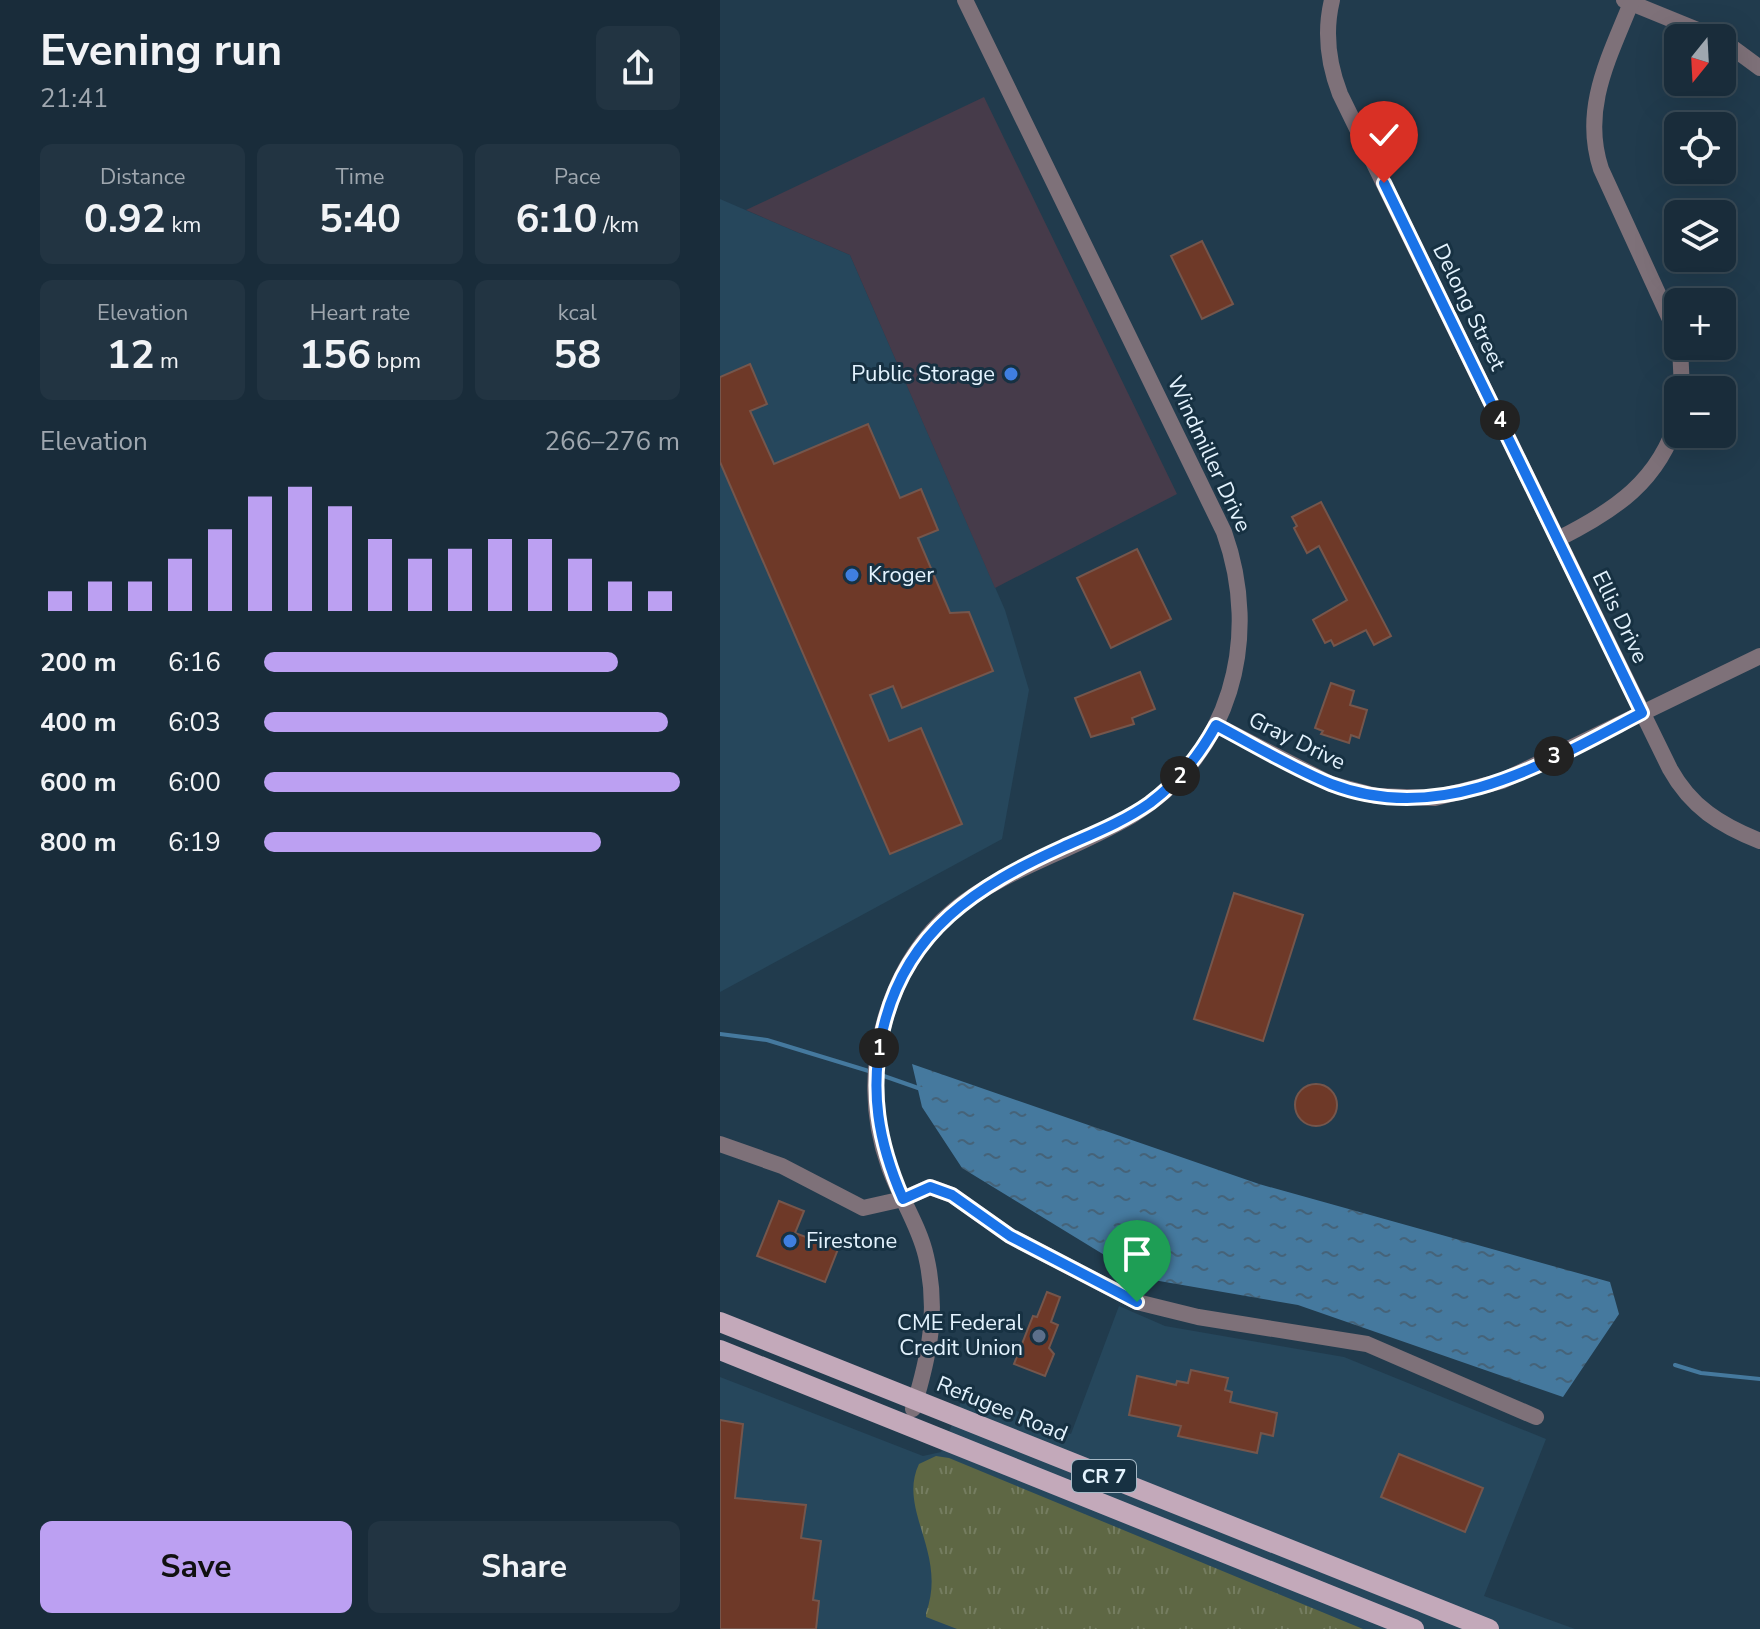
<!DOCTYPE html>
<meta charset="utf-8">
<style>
body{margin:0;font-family:"Nunito Sans",sans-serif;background:#223442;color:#f1f3f6;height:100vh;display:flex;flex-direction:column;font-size:30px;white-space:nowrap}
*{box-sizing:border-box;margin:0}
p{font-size:26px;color:#9fa7af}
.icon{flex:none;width:44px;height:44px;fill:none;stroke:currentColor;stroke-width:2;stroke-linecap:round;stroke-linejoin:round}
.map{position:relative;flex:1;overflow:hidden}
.drawer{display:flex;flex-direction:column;background:#192c3a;width:720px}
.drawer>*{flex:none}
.needle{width:52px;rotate:198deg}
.buttons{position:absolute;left:944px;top:24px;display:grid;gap:16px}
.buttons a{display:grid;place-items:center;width:72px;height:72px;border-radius:12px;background:#192c3a;box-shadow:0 8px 32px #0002,0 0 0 2px #374854;font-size:40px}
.pin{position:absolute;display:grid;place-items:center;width:68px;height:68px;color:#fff;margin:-82px -34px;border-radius:50% 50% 50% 0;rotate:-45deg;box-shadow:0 0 8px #0007}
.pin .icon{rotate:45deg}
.km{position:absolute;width:40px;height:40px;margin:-20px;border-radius:50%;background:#222;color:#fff;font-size:22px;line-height:40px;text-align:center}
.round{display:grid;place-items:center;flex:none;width:84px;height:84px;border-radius:12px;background:#223442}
.head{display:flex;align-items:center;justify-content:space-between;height:136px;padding:0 40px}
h1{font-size:44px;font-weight:700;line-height:60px}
.stats{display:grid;grid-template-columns:repeat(3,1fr);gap:12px;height:136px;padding:8px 40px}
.stats div{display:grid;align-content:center;border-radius:12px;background:#223442;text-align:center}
.stats b{font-size:40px;font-weight:700}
.stats small{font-size:22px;font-weight:400}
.stats p{font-size:22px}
.chart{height:224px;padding:16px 40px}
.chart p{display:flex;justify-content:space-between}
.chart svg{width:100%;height:144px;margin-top:8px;stroke:#bca0f2;stroke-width:6}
.action{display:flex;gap:16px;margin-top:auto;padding:16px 40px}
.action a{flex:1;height:92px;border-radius:12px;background:#bca0f2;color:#111;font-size:32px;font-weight:700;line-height:92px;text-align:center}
.action a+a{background:#223442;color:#f1f3f6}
ul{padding:0 40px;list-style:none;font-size:26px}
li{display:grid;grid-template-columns:128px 96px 1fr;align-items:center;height:60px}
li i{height:20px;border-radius:10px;background:#bca0f2}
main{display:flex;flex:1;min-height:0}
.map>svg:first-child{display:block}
</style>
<main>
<section class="drawer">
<div class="head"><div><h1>Evening run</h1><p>21:41</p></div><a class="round"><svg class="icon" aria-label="share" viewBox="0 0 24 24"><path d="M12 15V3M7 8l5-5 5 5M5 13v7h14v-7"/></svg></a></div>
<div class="stats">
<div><p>Distance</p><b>0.92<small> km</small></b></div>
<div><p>Time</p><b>5:40</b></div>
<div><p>Pace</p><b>6:10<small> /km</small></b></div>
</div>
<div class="stats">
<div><p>Elevation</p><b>12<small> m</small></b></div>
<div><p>Heart rate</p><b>156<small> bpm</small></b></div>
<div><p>kcal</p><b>58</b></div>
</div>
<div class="chart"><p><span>Elevation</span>266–276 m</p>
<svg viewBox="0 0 160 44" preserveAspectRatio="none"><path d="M5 44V38M15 44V35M25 44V35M35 44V28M45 44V19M55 44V9M65 44V6M75 44V12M85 44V22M95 44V28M105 44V25M115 44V22M125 44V22M135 44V28M145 44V35M155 44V38"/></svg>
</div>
<ul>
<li><b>200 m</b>6:16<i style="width:85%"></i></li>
<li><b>400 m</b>6:03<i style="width:97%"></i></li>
<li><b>600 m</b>6:00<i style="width:100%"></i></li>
<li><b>800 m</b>6:19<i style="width:81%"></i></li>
</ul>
<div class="action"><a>Save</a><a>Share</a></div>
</section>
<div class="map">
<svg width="1040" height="1629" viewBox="0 0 1040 1629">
<defs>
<pattern id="grass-tufts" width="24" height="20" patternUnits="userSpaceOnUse" patternTransform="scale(2)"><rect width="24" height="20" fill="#5e6744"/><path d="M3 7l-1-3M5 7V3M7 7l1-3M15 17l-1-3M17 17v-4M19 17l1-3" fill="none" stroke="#757d60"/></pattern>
<pattern id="water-ripples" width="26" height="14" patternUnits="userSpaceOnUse" patternTransform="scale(2)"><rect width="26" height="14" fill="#45799e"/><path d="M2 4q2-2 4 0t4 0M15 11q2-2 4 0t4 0" fill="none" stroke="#456379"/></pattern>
</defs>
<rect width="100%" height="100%" fill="#213b4d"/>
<g fill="#26475c">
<polygon points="0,199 130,255 285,610 309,690 282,839 0,992"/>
<polygon points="399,1306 445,1326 624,1357 826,1439 764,1596 855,1629 0,1629 0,1377 203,1456 221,1452 246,1389 351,1434"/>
</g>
<polygon fill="#463b4a" points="264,97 457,494 275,588 130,255 26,210"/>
<path fill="url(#grass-tufts)" d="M216,1456L229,1458L643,1629H237L206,1617V1613C228,1553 177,1510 199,1464Z"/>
<polygon fill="url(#water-ripples)" points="192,1064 539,1184 890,1282 899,1314 843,1397 578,1305 422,1278 242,1168 202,1107"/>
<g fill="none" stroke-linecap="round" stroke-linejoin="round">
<g stroke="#45799e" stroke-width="4">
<polyline points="0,1034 47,1040 152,1072"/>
<polyline points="161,1075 201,1089"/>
<polyline points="955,1365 981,1373 1040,1379"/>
</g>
</g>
<g fill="#6e3928" stroke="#75564c" stroke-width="2">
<polygon points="482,241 513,304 482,319 451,256"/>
<polygon points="30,364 47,404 30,411 54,464 148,424 180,498 201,489 218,530 198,538 230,613 249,612 273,671 182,708 173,686 150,695 169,741 201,728 242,824 170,854 0,462 0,377"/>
<polygon points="601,502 671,636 654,645 646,630 614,646 611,640 605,643 593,620 627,600 599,546 587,553 574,528 577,526 572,517"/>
<polygon points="417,549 451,619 391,648 357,578"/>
<polygon points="420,672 435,709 412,718 414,724 371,737 355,698"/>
<polygon points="611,683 634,691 630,705 647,710 639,738 631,735 629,743 601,734 603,731 595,728"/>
<polygon points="514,893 583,915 543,1041 474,1019"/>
<circle cx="596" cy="1105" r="21"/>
<polygon points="59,1201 84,1211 75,1233 118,1249 105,1282 37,1256"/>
<polygon points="327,1292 340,1297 331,1322 338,1325 329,1348 334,1354 325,1376 294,1364 313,1316 317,1317"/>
<polygon points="471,1370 508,1378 505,1390 512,1392 510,1402 557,1413 553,1436 541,1433 537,1453 458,1436 461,1426 409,1415 417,1376 456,1385 457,1381 468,1383"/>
<polygon points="0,1420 23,1424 15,1498 86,1505 81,1538 101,1541 93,1600 99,1601 96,1629 0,1629"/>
<polygon points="679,1454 763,1488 745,1532 661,1497"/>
</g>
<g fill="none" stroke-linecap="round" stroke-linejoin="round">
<g stroke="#7e7179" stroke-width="16">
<path d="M612,0C604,33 608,63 620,94L950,769C971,807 1000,825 1040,841"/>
<polyline points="904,0 997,38"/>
<path d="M911,3C889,58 861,109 881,169L958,337"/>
<polyline points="1002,40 1040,68"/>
<polyline points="960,346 962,390"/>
<path d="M838,539C894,511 940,481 958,417"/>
<polyline points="496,725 611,784 656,796 715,798 782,781 1040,656"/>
<polyline points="0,1144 62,1166 143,1208 183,1199 210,1187 232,1195 290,1236 417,1302 478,1317 647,1344 816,1417"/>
<path d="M193,1409C209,1357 219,1311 206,1256C199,1225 179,1196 169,1167C151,1117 151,1063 167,1013C208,882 310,875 411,816C511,756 542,638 504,532L245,0"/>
</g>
<g stroke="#c3a9ba" stroke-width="20">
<polyline points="0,1322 769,1629"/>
<polyline points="0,1350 694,1629"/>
</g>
</g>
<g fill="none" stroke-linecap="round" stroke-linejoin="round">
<g stroke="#fff" stroke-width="16">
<path id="route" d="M417,1302L290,1236L232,1195L210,1187L183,1199C158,1142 149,1090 163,1029C186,930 257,886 343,847C372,834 403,822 430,803C458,782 479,756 496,725C534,745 572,768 611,784C722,827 826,763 922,713L664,183"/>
</g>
<use href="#route" stroke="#1a73e8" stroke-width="10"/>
</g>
<g fill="#3f7fe0" stroke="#173142" stroke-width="3">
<circle cx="291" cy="374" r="8"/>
<circle cx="132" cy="575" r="8"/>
<circle cx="70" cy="1241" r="8"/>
</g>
<circle fill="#5c6f8a" stroke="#173142" stroke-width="3" cx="319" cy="1336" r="8"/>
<g text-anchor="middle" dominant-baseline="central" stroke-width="6" stroke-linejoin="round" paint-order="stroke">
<rect fill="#173142" stroke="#a6b9c6" stroke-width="2" x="352" y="1460" width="64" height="32" rx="6"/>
<g font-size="20" font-weight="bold" fill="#e4f3fe">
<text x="384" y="1476">CR 7</text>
</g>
<g font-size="22" fill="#e4f3fe" stroke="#173142">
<text transform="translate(749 307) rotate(64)">Delong Street</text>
<text transform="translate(489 454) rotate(65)">Windmiller Drive</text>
<text transform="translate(900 617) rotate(64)">Ellis Drive</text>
<text transform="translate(577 741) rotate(26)">Gray Drive</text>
<text transform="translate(282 1409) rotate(22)">Refugee Road</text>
</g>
<g font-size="22" fill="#e4f3fe" stroke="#173142" text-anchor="end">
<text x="275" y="374">Public Storage</text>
<text x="148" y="575" text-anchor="start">Kroger</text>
<text x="86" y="1241" text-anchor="start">Firestone</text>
<text x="303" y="1323">CME Federal<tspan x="303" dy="25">Credit Union</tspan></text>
</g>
</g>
</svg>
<div class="buttons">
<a><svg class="needle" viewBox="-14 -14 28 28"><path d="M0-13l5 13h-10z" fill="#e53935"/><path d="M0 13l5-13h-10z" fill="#9fa7af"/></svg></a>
<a><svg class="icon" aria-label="locate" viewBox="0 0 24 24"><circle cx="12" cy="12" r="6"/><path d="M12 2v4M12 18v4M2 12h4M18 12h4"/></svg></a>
<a><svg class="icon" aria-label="layers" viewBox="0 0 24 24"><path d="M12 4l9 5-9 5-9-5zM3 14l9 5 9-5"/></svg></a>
<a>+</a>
<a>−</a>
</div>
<div class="pin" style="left:417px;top:1302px;background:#1e9e55"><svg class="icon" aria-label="arrive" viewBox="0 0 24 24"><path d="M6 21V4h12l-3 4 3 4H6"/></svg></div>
<div class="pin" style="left:664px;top:183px;background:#d93025"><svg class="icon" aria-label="check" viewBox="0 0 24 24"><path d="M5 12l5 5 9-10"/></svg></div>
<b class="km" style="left:159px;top:1048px">1</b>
<b class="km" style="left:460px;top:776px">2</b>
<b class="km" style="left:834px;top:756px">3</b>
<b class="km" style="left:780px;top:420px">4</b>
</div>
</main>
